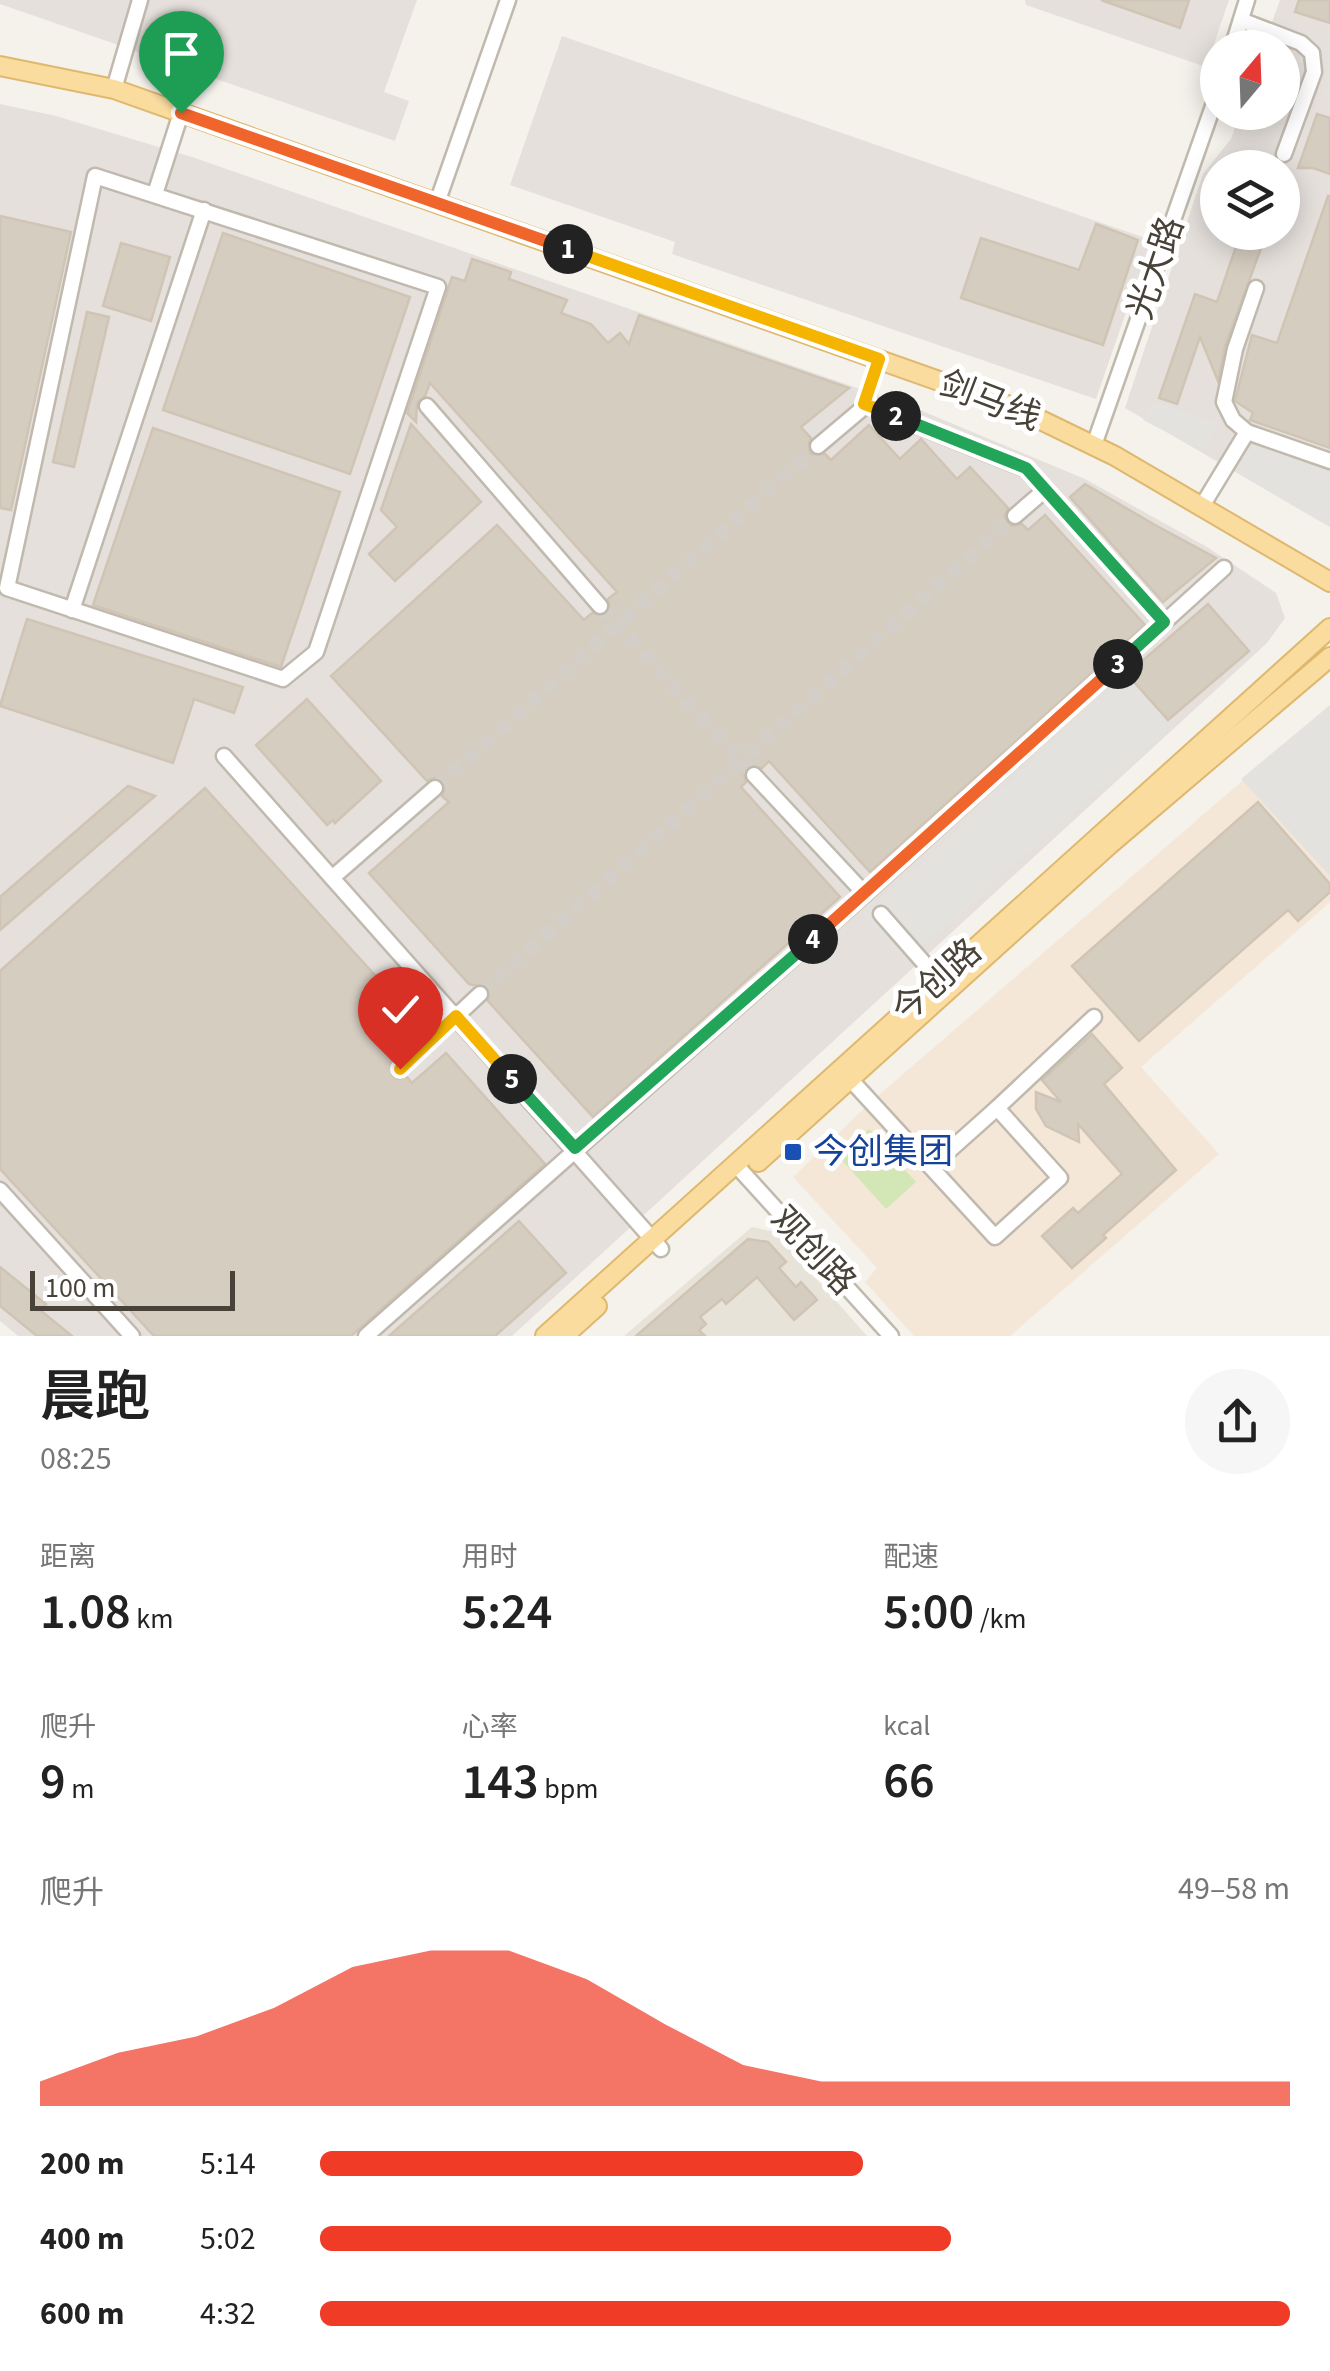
<!DOCTYPE html>
<html lang="zh">
<meta charset="utf-8">
<style>
body{margin:0;font-family:"Source Sans 3","Noto Sans SC",sans-serif;background:#f6f6f6;color:#222;height:100vh;display:flex;flex-direction:column;font-size:38px;white-space:nowrap}
*{box-sizing:border-box;margin:0}
p{font-size:32px;color:#767676}
.icon{flex:none;width:55px;height:55px;fill:none;stroke:currentColor;stroke-width:2;stroke-linecap:round;stroke-linejoin:round}
.map{position:relative;height:1336px;overflow:hidden}
.drawer{display:flex;flex-direction:column;background:#fff;flex:1}
.drawer>*{flex:none}
.needle{width:65px;rotate:19deg}
.tools{position:absolute;left:1200px;top:30px;display:grid;gap:20px}
.tools a{display:grid;place-items:center;width:100px;height:100px;border-radius:50%;background:#fff;box-shadow:0 5px 25px #0003;font-size:50px}
.scale{position:absolute;left:30px;bottom:25px;width:205px;box-sizing:border-box;padding-left:10px;border:5px solid #494239;border-top:0;font-size:28px;line-height:35px;white-space:nowrap;color:#494239;-webkit-text-stroke:8px #fff;paint-order:stroke}
.pin{position:absolute;display:grid;place-items:center;width:85px;height:85px;color:#fff;margin:-102px -42px;border-radius:50% 50% 50% 0;rotate:-45deg;box-shadow:0 0 10px #0007}
.pin .icon{rotate:45deg}
.km{position:absolute;width:50px;height:50px;margin:-25px;border-radius:50%;background:#222;color:#fff;font-size:28px;line-height:50px;text-align:center}
.round{display:grid;place-items:center;flex:none;width:105px;height:105px;border-radius:52px;background:#f6f6f6}
.summary{display:flex;align-items:center;justify-content:space-between;height:170px;padding:0 40px}
h1{font-size:55px;font-weight:600;line-height:75px}
.metrics{display:grid;grid-template-columns:repeat(3,1fr);gap:15px;height:170px;padding:10px 40px}
.metrics div{display:grid;align-content:center}
.metrics b{font-size:50px;font-weight:600}
.metrics small{font-size:28px;font-weight:400}
.metrics p{font-size:28px}
.chart{height:280px;padding:20px 40px}
.chart p{display:flex;justify-content:space-between}
.chart svg{width:100%;height:180px;margin-top:10px;fill:#f03b26;opacity:.7}
ul{padding:0 40px;list-style:none;font-size:32px}
li{display:grid;grid-template-columns:160px 120px 1fr;align-items:center;height:75px}
li i{height:25px;border-radius:12px;background:#f03b26}
.map>svg:first-child{display:block}
</style>
<div class="map">
<svg width="1330" height="1336" viewBox="0 0 1330 1336">
<rect width="100%" height="100%" fill="#f5f1eb"/>
<polygon fill="#e8e3d9" points="752,1227 775,1232 867,1336 624,1336"/>
<polygon fill="#f5e7d8" points="1330,705 1330,902 1141,1067 1219,1154 1010,1336 914,1336 865,1282 877,1268 793,1177 872,1101"/>
<g fill="#e5e0dc" fill-rule="evenodd">
<polygon points="0,0 417,0 384,92 409,101 395,141 0,4"/>
<polygon points="1025,0 1229,0 1206,67 1026,5"/>
<path d="M1280,0H1330V527L1125,408L1203,174L1231,139L1240,113L1282,112V48L1263,47ZM1218,168H1282V232H1218Z"/>
<polygon points="562,36 1151,240 1096,399 672,254 675,242 510,185"/>
<polygon points="0,104 56,116 192,157 915,408 1085,479 1207,547 1276,593 1285,618 1267,643 512,1336 18,1336 0,1321"/>
</g>
<polygon fill="#d3e7b6" points="869,1129 916,1182 886,1209 838,1156"/>
<g fill="#e4e2df">
<polygon points="1151,401 1219,423 1204,451 1143,420"/>
<polygon points="1254,443 1330,470 1330,527 1236,472"/>
<polygon points="1127,674 1172,725 905,962 864,916"/>
<polygon points="1330,705 1330,876 1241,779"/>
</g>
<g fill="#d6cdc1" stroke="#d0c4b4" stroke-width="2.5">
<polygon points="1101,0 1189,0 1180,28"/>
<polygon points="1299,0 1330,0 1330,23 1295,12"/>
<polygon points="1317,114 1330,118 1330,174 1313,168 1298,168"/>
<polygon points="1328,196 1330,196 1330,448 1250,420 1253,413 1235,401 1252,335 1277,343"/>
<polygon points="0,216 71,232 11,510 0,508"/>
<polygon points="1096,224 1138,240 1103,345 961,298 981,238 1079,270"/>
<polygon points="1241,232 1267,232 1225,346 1218,381 1200,337 1177,404 1159,398 1195,294 1217,302"/>
<polygon points="223,233 410,297 350,474 163,410"/>
<polygon points="121,243 170,257 151,321 103,306"/>
<polygon points="472,259 511,272 509,279 567,300 561,313 591,324 608,343 620,333 629,344 639,315 849,388 801,427 811,438 808,447 811,454 825,454 831,460 869,425 900,459 921,439 957,479 970,467 1008,508 1004,517 1011,526 1022,524 1028,530 1045,515 1145,625 870,872 769,761 762,768 748,767 744,773 746,782 741,787 840,897 593,1117 488,1001 488,988 469,984 369,873 449,802 442,796 445,787 442,780 434,778 427,781 331,676 497,525 584,620 592,613 606,615 610,609 608,599 617,592 430,383 425,396 417,403 416,422 407,413 452,277 465,281"/>
<polygon points="87,312 109,317 74,467 53,462"/>
<polygon points="411,424 481,502 395,581 369,554 397,527 381,510"/>
<polygon points="153,428 340,492 281,667 93,605"/>
<polygon points="1085,484 1155,525 1216,558 1163,602 1070,497"/>
<polygon points="1208,604 1249,651 1168,720 1127,674"/>
<polygon points="27,619 243,687 234,713 194,699 173,763 0,706"/>
<polygon points="307,699 381,781 335,823 333,820 327,825 256,745"/>
<polygon points="128,786 155,796 0,930 0,897"/>
<polygon points="205,788 421,1026 388,1056 393,1061 392,1075 398,1079 407,1077 412,1083 446,1053 545,1164 351,1336 154,1336 0,1169 0,971"/>
<polygon points="1258,802 1330,884 1330,892 1298,921 1288,910 1139,1041 1072,966"/>
<polygon points="1092,1034 1122,1068 1104,1084 1176,1170 1103,1235 1106,1238 1072,1268 1042,1236 1073,1208 1078,1213 1122,1174 1078,1124 1079,1142 1046,1126 1036,1109 1036,1092 1061,1102 1042,1080"/>
<polygon points="519,1221 566,1273 495,1336 389,1336"/>
<polygon points="748,1239 768,1242 786,1262 779,1268 796,1287 801,1282 817,1300 794,1320 757,1277 726,1304 722,1299 700,1317 706,1324 699,1330 705,1336 636,1336"/>
<polygon points="0,1267 46,1304 40,1310 72,1336 37,1336 0,1306"/>
</g>
<g fill="none" stroke-linecap="round" stroke-linejoin="round">
<g stroke="#d3cec7" stroke-width="14" stroke-dasharray="14 7" stroke-linecap="butt">
<polyline points="600,606 754,775"/>
<polyline points="435,788 818,446"/>
<polyline points="480,994 1015,516"/>
</g>
<g stroke="#c0b9ae" stroke-width="19">
<g id="minor">
<polyline points="1241,20 1301,43 1312,53 1314,72 1284,154"/>
<polyline points="1232,48 1247,0"/>
<polyline points="114,89 140,0"/>
<polygon points="95,176 438,287 316,652 283,679 7,588"/>
<polyline points="155,194 181,113"/>
<polyline points="437,203 508,0"/>
<polyline points="1256,288 1235,349 1224,402 1233,420 1247,432 1330,461"/>
<polyline points="864,404 1026,469 1164,622"/>
<polyline points="427,406 600,606"/>
<polyline points="1094,445 1218,92"/>
<polyline points="818,446 863,408 879,359"/>
<polyline points="1202,506 1247,432"/>
<polyline points="1015,516 1045,490"/>
<polyline points="72,610 204,210"/>
<polyline points="224,756 661,1249"/>
<polyline points="754,775 865,894"/>
<polyline points="332,878 435,788"/>
<polyline points="881,914 938,979"/>
<polyline points="400,1069 480,994"/>
<polyline points="850,1079 995,1237 1060,1178 997,1108 932,1166"/>
<polyline points="997,1108 1094,1017"/>
<polyline points="736,1165 891,1336"/>
<polyline points="0,1190 132,1336"/>
<polyline points="366,1336 865,894 1224,568"/>
</g>
</g>
<g stroke="#dfb86e" stroke-width="22">
<g id="major">
<polyline points="0,66 114,89 1018,409 1115,456 1330,582"/>
<polyline points="758,1162 1109,845 1330,657"/>
<polyline points="545,1336 1330,628"/>
<polyline points="564,1336 597,1306"/>
</g>
</g>
<use href="#minor" stroke="#fff" stroke-width="14"/>
<use href="#major" stroke="#fadc9f" stroke-width="18"/>
</g>
<g fill="none" stroke-linecap="round" stroke-linejoin="round">
<g stroke="#fff" stroke-width="20">
<polyline id="split-1" points="181,113 568,249"/>
</g>
<g stroke="#fff" stroke-width="20">
<polyline id="split-2" points="568,249 879,359 864,404 896,416"/>
</g>
<g stroke="#fff" stroke-width="20">
<polyline id="split-3" points="896,416 1026,468 1164,622 1118,664"/>
</g>
<g stroke="#fff" stroke-width="20">
<polyline id="split-4" points="813,939 1118,664"/>
</g>
<g stroke="#fff" stroke-width="20">
<polyline id="split-5" points="512,1079 575,1148 813,939"/>
</g>
<g stroke="#fff" stroke-width="20">
<polyline id="split-6" points="400,1069 456,1016 512,1079"/>
</g>
<use href="#split-1" stroke="#f0652b" stroke-width="12"/>
<use href="#split-2" stroke="#f5b400" stroke-width="12"/>
<use href="#split-3" stroke="#22a559" stroke-width="12"/>
<use href="#split-4" stroke="#f0652b" stroke-width="12"/>
<use href="#split-5" stroke="#22a559" stroke-width="12"/>
<use href="#split-6" stroke="#f5b400" stroke-width="12"/>
</g>
<rect fill="#1a4fb4" stroke="#fff" stroke-width="4" x="783" y="1142" width="20" height="20" rx="5"/>
<g text-anchor="middle" dominant-baseline="central" stroke-width="10" stroke-linejoin="round" paint-order="stroke">
<g font-size="35" fill="#494239" stroke="#fff">
<text transform="translate(1156 268) rotate(-71)">光大路</text>
<text transform="translate(990 401) rotate(21)">剑马线</text>
<text transform="translate(937 981) rotate(-42)">今创路</text>
<text transform="translate(813 1251) rotate(47)">观创路</text>
</g>
<g font-size="35" fill="#164399" stroke="#fff" text-anchor="start">
<text x="813" y="1152">今创集团</text>
</g>
</g>
</svg>
<div class="tools">
<a><svg class="needle" viewBox="-14 -14 28 28"><path d="M0-13l5 13h-10z" fill="#e53935"/><path d="M0 13l5-13h-10z" fill="#767676"/></svg></a>
<a><svg class="icon" aria-label="layers" viewBox="0 0 24 24"><path d="M12 4l9 5-9 5-9-5zM3 14l9 5 9-5"/></svg></a>
</div>
<div class="scale">100 m</div>
<div class="pin" style="left:181px;top:113px;background:#1e9e55"><svg class="icon" aria-label="arrive" viewBox="0 0 24 24"><path d="M6 21V4h12l-3 4 3 4H6"/></svg></div>
<div class="pin" style="left:400px;top:1069px;background:#d93025"><svg class="icon" aria-label="check" viewBox="0 0 24 24"><path d="M5 12l5 5 9-10"/></svg></div>
<b class="km" style="left:568px;top:249px">1</b>
<b class="km" style="left:896px;top:416px">2</b>
<b class="km" style="left:1118px;top:664px">3</b>
<b class="km" style="left:813px;top:939px">4</b>
<b class="km" style="left:512px;top:1079px">5</b>
</div>
<section class="drawer">
<div class="summary"><div><h1>晨跑</h1><p>08:25</p></div><a class="round"><svg class="icon" aria-label="share" viewBox="0 0 24 24"><path d="M12 15V3M7 8l5-5 5 5M5 13v7h14v-7"/></svg></a></div>
<div class="metrics">
<div><p>距离</p><b>1.08<small> km</small></b></div>
<div><p>用时</p><b>5:24</b></div>
<div><p>配速</p><b>5:00<small> /km</small></b></div>
</div>
<div class="metrics">
<div><p>爬升</p><b>9<small> m</small></b></div>
<div><p>心率</p><b>143<small> bpm</small></b></div>
<div><p>kcal</p><b>66</b></div>
</div>
<div class="chart"><p><span>爬升</span>49–58 m</p>
<svg viewBox="0 0 160 44" preserveAspectRatio="none"><path d="M0 44V38L10 31L20 27L30 20L40 10L50 6L60 6L70 13L80 24L90 34L100 38L110 38L120 38L130 38L140 38L150 38L160 38V44z"/></svg>
</div>
<ul>
<li><b>200 m</b>5:14<i style="width:56%"></i></li>
<li><b>400 m</b>5:02<i style="width:65%"></i></li>
<li><b>600 m</b>4:32<i style="width:100%"></i></li>
</ul>
</section>
